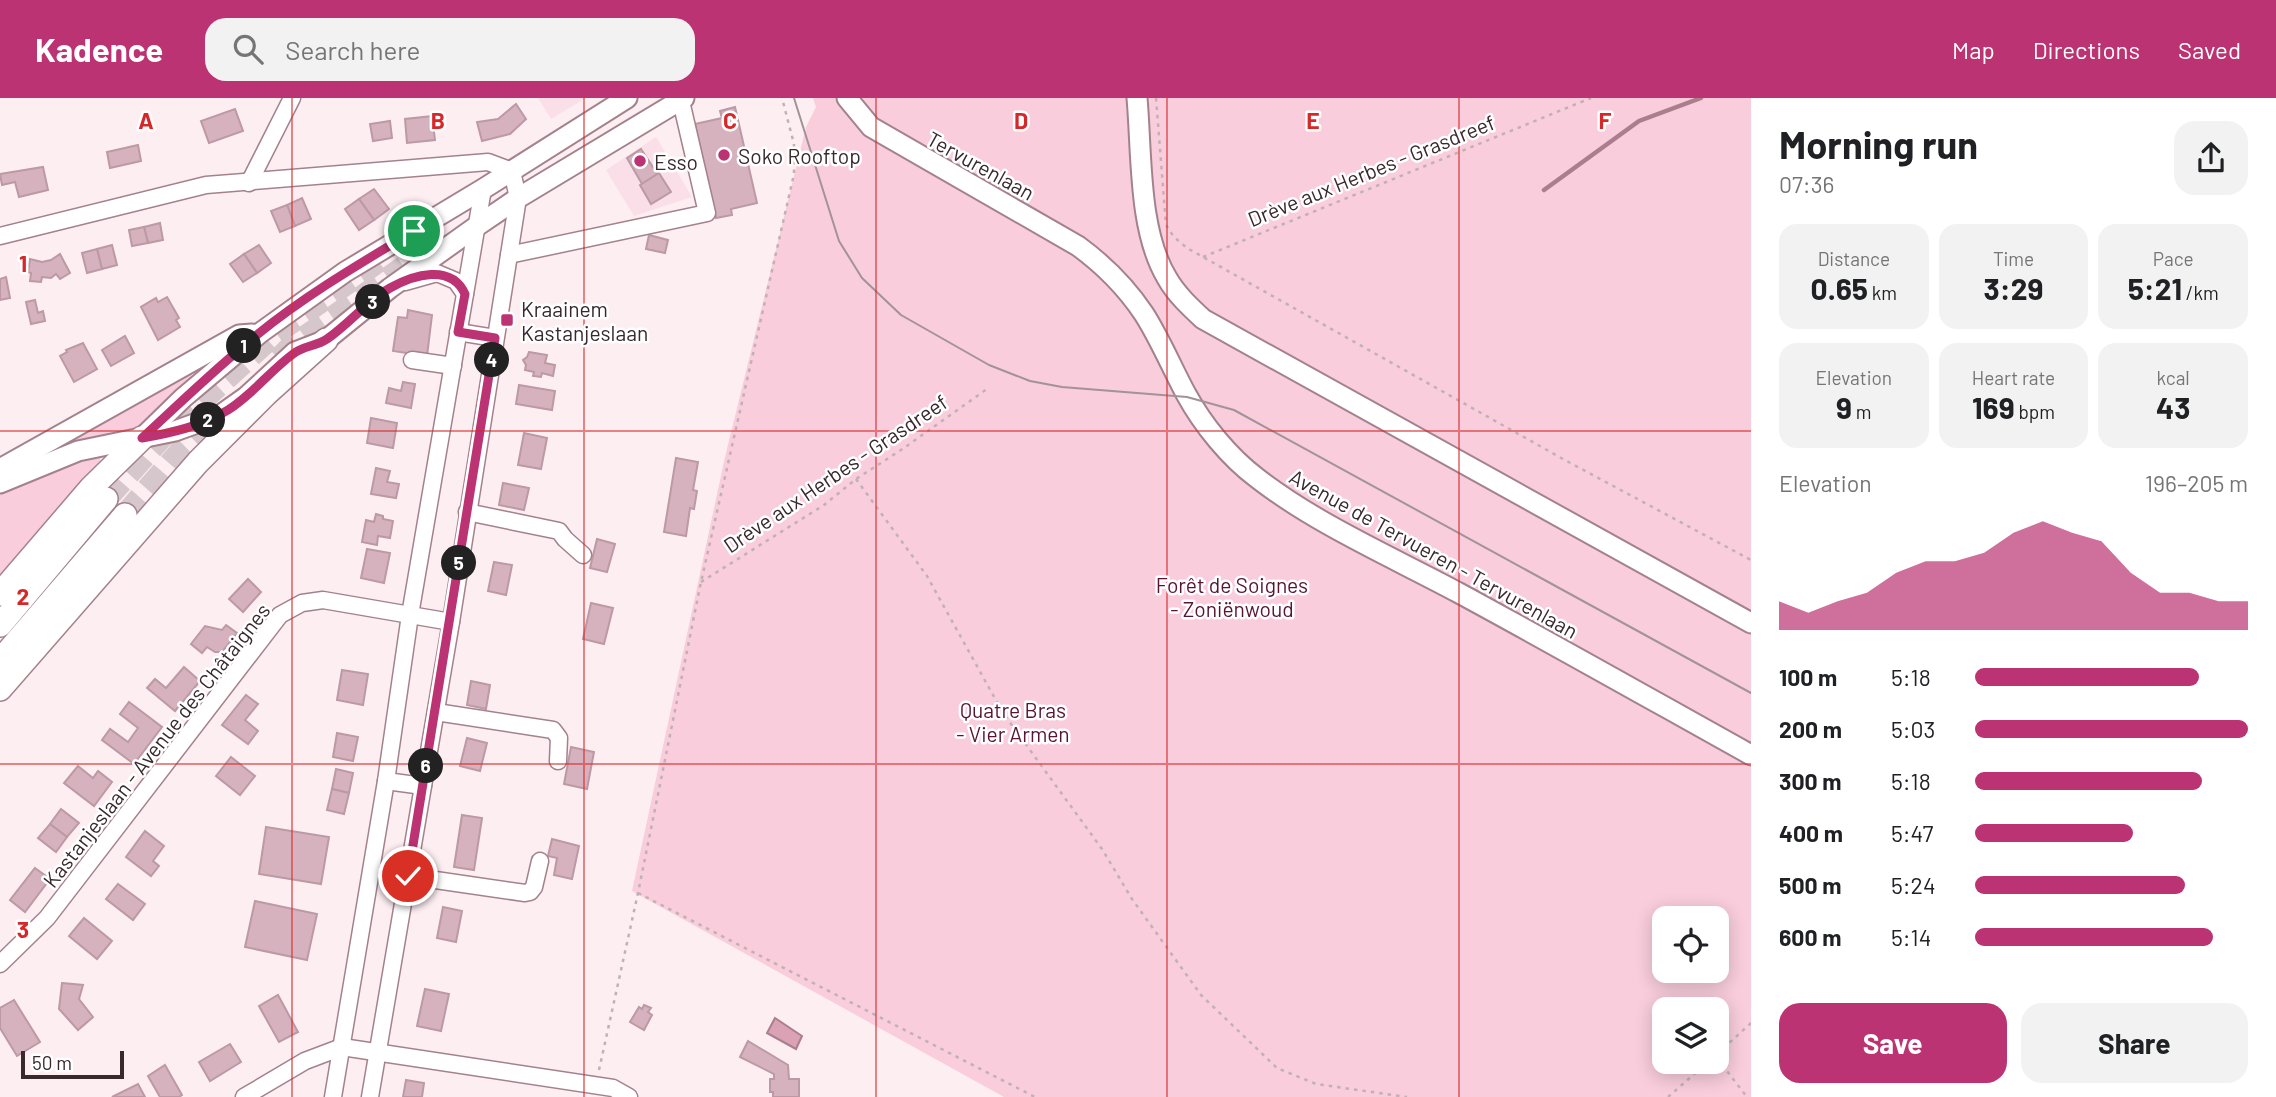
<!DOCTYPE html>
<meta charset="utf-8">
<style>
body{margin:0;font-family:Barlow,sans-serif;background:#f2f2f2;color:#202124;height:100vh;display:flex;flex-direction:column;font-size:26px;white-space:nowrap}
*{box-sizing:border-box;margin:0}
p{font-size:23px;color:#757577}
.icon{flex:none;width:38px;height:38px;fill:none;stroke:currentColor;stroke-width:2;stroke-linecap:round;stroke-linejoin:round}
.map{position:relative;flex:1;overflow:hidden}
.drawer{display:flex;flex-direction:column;background:#fff;width:525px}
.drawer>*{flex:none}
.tools{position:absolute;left:1652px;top:808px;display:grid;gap:14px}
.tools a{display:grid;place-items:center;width:77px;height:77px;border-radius:14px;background:#fff;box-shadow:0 4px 18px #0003;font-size:35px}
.scale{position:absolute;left:21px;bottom:18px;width:103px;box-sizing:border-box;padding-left:7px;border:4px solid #37292e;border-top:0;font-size:19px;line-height:24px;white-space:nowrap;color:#37292e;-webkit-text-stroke:5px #fff;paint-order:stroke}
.pin{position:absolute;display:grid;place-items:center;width:60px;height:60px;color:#fff;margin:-30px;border:4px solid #fff;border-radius:50%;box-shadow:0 2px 7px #0007}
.km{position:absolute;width:35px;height:35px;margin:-18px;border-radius:50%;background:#222;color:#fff;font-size:19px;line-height:35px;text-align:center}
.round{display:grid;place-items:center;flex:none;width:74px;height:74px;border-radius:21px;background:#f2f2f2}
.headline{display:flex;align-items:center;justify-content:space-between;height:119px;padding:0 28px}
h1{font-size:38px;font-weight:700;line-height:52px}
.stats{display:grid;grid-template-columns:repeat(3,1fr);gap:10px;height:119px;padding:7px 28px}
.stats div{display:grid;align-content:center;border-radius:18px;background:#f2f2f2;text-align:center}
.stats b{font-size:30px;font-weight:700}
.stats small{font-size:19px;font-weight:400}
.stats p{font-size:19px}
.chart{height:196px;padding:14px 28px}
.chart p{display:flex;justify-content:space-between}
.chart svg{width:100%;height:126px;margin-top:7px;fill:#bb3372;opacity:.7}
.action{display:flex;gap:14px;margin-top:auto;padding:14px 28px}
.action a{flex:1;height:80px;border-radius:21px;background:#bb3372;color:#fff;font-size:28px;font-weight:700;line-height:80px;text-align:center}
.action a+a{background:#f2f2f2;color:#202124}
ul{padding:0 28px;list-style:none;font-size:23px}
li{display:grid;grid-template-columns:112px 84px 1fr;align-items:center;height:52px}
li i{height:18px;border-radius:9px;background:#bb3372}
header{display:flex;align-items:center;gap:42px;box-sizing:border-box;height:98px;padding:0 35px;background:#bb3372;color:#fff}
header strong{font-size:33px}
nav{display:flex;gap:38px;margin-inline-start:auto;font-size:24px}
.search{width:490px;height:63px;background:#f2f2f2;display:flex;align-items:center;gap:18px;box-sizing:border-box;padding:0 24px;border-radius:21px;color:#757577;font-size:26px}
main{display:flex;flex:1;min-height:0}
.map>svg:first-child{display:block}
</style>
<header>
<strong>Kadence</strong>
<div class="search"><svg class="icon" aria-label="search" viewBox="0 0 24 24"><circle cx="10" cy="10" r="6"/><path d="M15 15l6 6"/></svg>Search here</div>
<nav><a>Map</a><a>Directions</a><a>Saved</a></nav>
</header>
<main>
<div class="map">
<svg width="1751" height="999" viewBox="0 0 1751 999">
<rect width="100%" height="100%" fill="#fdeef2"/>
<g fill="#fbdfe8">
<polygon points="538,0 586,0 551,21"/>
<polygon points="656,39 692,99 634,118 606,72"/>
</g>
<g fill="#f9cddb" fill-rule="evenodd">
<path d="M813,0H1751V999H1004L632,793L725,359L806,29L816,9ZM1664,821H1717V873H1664ZM1664,912H1717V964H1664Z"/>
<polygon points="189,275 194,280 135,333 59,351 59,349"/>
<polygon points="94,358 100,359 101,365 0,483 0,396 31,381"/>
</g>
<polygon fill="#dba2b5" stroke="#aa7e8c" stroke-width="2" points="775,920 802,938 796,951 767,935"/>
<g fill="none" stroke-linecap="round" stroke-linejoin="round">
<polyline stroke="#aa7e8c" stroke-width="4.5" points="1544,92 1639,23 1701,0"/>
</g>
<g fill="#d6b2be" stroke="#bc99a4" stroke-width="2">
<polygon points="516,6 526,21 510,36 482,43 477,24 498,21"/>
<polygon points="735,9 757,105 731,111 732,117 716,120 695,26 722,20 720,13"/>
<polygon points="235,11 243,33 209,45 201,23"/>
<polygon points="432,18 435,42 407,45 405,21"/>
<polygon points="390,23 392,40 373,43 370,26"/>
<polygon points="138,47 141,63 110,70 107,54"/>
<polygon points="641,51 658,77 642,86 627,60"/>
<polygon points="43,69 48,92 19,99 15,84 2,87 0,76"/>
<polygon points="659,75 671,94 651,106 640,87"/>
<polygon points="374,91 389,111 374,122 359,101"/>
<polygon points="302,100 311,121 295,128 287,107"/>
<polygon points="359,101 374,122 359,132 345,111"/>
<polygon points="287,107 295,128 280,134 271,113"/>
<polygon points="160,125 163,142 148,145 144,129"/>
<polygon points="144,129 148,145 132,148 129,132"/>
<polygon points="649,137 668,142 665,155 646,151"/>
<polygon points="112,147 117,167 102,171 97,151"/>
<polygon points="259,147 271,165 257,175 244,156"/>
<polygon points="97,151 102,171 87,175 82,155"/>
<polygon points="60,156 70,175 60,181 56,176 51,180 42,179 41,184 30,183 31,175 28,174 30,161 42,164 51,162"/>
<polygon points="244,156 257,175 243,184 230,166"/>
<polygon points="6,179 10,200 0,202 0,181"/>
<polygon points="167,199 179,220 176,222 180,229 158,242 141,209 156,200 158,204"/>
<polygon points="35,202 38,215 43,213 45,223 31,226 26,204"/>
<polygon points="408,212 432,217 427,258 393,253 398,219 407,220"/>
<polygon points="125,238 134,255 111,268 102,252"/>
<polygon points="83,245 97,271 74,284 60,258 67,254 66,252"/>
<polygon points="529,254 547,257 545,265 555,267 553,278 542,275 541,279 533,278 534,274 525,272 526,267 523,262 527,259"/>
<polygon points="403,284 415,286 411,310 386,305 389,290 401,293"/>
<polygon points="519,287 555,293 552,312 516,306"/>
<polygon points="371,320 397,325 393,350 367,345"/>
<polygon points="524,335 547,340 541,371 518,367"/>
<polygon points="676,360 698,364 693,392 697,393 694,411 690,410 686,438 664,434"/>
<polygon points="376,370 390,373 387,384 399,386 396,400 371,396"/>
<polygon points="503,385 529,390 524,412 499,407"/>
<polygon points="376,416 383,418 383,421 393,423 390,440 378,438 377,447 362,444 366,422 374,424"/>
<polygon points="597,441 615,446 607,474 590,470"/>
<polygon points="367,451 390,455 384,485 361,480"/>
<polygon points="494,464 512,467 506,497 488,493"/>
<polygon points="248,481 261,494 243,514 229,501"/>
<polygon points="591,505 613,510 604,546 583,541"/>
<polygon points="226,527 237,535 222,554 215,554 207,549 202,555 191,546 205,528 222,532"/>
<polygon points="184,569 200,583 175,613 147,590 155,581 166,590"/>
<polygon points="342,572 368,576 363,607 337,602"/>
<polygon points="471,583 490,587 486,611 467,607"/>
<polygon points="246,597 258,606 245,622 258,633 248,646 222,627"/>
<polygon points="129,604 162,629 134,666 102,642 110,631 128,644 138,630 120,616"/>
<polygon points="337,635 358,639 353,663 333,659"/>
<polygon points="467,640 487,645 480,673 460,668"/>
<polygon points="571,649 594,654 587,691 564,686"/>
<polygon points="231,659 255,678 240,697 216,678"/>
<polygon points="78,668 93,680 98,673 112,684 94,708 64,685"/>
<polygon points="336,671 353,675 349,695 332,691"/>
<polygon points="332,691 349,695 344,716 327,712"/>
<polygon points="61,711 79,725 67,739 50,726"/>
<polygon points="462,717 482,720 474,772 454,769"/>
<polygon points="50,726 67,739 56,754 38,740"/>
<polygon points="266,729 329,739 321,786 259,776"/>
<polygon points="145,733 164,748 153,763 159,768 151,778 126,759"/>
<polygon points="552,741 579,748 572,781 554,777 557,760 548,758"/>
<polygon points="35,770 50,781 25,814 10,802"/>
<polygon points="118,786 145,806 133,822 106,801"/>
<polygon points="255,803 317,816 307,862 245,849"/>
<polygon points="443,809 462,813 456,844 437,840"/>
<polygon points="84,820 112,843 97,861 69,838"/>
<polygon points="62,885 83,887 79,901 93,919 78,932 59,911"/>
<polygon points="425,891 449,896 441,933 417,928"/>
<polygon points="278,897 298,934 279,944 259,908"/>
<polygon points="14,902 40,944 17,958 0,930 0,910"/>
<polygon points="644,907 651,910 648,914 652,917 644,932 630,924 639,909 642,911"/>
<polygon points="748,943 788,967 789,981 799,981 799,999 773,999 773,994 770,994 770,981 774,981 774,976 740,959"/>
<polygon points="230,946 241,964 210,983 199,964"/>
<polygon points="165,967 182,997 179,999 160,999 148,978"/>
<polygon points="406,982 424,985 422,999 403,999"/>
<polygon points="138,986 145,999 112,999"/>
</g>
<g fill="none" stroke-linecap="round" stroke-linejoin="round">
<g stroke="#d5c7cb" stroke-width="23" stroke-dasharray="23 11" stroke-linecap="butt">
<polyline points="279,261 291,249 404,169"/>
<polyline points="106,401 161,340 276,235 383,160"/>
<polyline points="125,417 180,354 223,313"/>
</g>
<g stroke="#a4828d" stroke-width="19">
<g id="minor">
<polyline points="249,85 292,0"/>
<polyline points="0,138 206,87 488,64 512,73 518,100 451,524 370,999"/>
<polyline points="509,157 707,115 681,3"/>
<polyline points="405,184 437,175 456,183 465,196"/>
<polyline points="458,234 495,240"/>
<polyline points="412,262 453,268"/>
<polyline points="467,414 559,433 565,441 583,457"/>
<polyline points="436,614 553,632 559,640 558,663"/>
<polyline points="386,683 423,688"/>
<polyline points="408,778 525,795 530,794 534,789 540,763"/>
<polyline points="0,866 47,820 280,517 302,505 323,502 451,524"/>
<polyline points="244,999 305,963 342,949 613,990 629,999"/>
<polyline points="333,999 386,683 410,517 483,91"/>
</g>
</g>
<g stroke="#a4828d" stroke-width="23">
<g id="major">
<path d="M847,0L871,29L1078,148C1104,167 1126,189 1144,216C1160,241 1172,270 1186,296C1203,327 1229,359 1257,380C1316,426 1394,460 1459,495C1557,548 1654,603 1751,657"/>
<path d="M1137,0C1142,56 1138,132 1167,180C1176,196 1190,209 1203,221L1751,525"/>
<polyline points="143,339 183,300 260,235 345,174 483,91 627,0"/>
<polyline points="0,371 239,237 252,236"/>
<polyline points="0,385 78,353 175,333 222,316 246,299 295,254 326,242 390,190 477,128 518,100 684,0"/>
</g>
</g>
<g stroke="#a4828d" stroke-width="26">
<g id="highway">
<polyline points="0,496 91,390 142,340"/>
<polyline points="0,527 106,401"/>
<polyline points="0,563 125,417"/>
<polyline points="0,591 198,364 266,296 326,242"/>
</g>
</g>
<g stroke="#c0b1b5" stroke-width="2.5" stroke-dasharray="3.5 5" stroke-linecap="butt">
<polyline points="1156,0 1166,127 1174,139 1187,150 1563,361 1751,462"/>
<polyline points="1203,159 1591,0"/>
<polyline points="856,381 927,478 1003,615 1102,751 1132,801 1201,897 1277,970 1316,986 1407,999"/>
<polyline points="701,484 824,407 856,381 901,352 987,291"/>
<polyline points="638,795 1035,999"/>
<polyline points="1717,956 1751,925"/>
<polyline points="1717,960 1747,999"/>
<polyline points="599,972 638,795 701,484 794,76 794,46 782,0"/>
<polyline points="1668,999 1708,964"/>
</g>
<use href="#minor" stroke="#fff" stroke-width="16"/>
<use href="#major" stroke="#fff" stroke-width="19"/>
<use href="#highway" stroke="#fff" stroke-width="23"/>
<polyline stroke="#a19397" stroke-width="2" points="794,0 839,143 862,180 901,217 989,267 1030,283 1062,289 1187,299 1234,312 1751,595"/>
</g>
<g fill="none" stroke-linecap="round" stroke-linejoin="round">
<g stroke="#fff" stroke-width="14">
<path id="route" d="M408,778L495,240L458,234L465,196C451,165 413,177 390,190C367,203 349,226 327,241C317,248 303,248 293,256C270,273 253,296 228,312C202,328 171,335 142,340C180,305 217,269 258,236C306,197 361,165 414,133"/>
</g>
<use href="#route" stroke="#bb3372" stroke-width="9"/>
</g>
<path fill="none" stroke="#d62828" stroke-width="2" stroke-opacity="0.55" d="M292,0V999M584,0V999M876,0V999M1167,0V999M1459,0V999M0,333H1751M0,666H1751"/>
<g fill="#bb3372" stroke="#fff" stroke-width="2.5">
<circle cx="724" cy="57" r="7"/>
<circle cx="640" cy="63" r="7"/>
<rect x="500" y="215" width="14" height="14" rx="3.5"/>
</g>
<g text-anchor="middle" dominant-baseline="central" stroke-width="5" stroke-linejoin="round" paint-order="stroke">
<g font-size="21" fill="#37292e" stroke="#fff" text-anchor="start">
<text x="738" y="57">Soko Rooftop</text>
<text x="654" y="63">Esso</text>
<text x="521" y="210">Kraainem<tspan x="521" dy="24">Kastanjeslaan</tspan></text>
</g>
<g font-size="21" fill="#37292e" stroke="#fff">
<text transform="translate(981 67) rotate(29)">Tervurenlaan</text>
<text transform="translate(1371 72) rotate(-22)">Drève aux Herbes - Grasdreef</text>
<text transform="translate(835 375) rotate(-34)">Drève aux Herbes - Grasdreef</text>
<text transform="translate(1434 455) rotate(29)">Avenue de Tervueren - Tervurenlaan</text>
<text transform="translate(156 647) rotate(-52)">Kastanjeslaan - Avenue des Châtaignes</text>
</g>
<g font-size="21" fill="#571533" stroke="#fff">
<text x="1232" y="486">Forêt de Soignes<tspan x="1232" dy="24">- Zoniënwoud</tspan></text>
<text x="1013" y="611">Quatre Bras<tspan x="1013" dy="24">- Vier Armen</tspan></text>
</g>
</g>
<g font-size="23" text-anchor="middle" font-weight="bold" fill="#d62828" stroke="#fff" stroke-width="5" stroke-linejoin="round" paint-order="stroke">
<text x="146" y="31">A</text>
<text x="438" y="31">B</text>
<text x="730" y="31">C</text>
<text x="1021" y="31">D</text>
<text x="1313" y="31">E</text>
<text x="1605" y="31">F</text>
<text x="23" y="174">1</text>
<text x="23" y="507">2</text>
<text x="23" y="840">3</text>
</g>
</svg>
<div class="tools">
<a><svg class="icon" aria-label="locate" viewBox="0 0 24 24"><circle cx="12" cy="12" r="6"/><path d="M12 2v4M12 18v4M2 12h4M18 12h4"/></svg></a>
<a><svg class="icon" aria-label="layers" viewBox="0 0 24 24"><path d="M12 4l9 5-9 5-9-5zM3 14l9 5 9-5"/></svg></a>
</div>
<div class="scale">50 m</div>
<div class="pin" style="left:414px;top:133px;background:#1e9e55"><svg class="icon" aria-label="arrive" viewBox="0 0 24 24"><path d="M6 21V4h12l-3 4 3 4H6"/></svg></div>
<div class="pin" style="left:408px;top:778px;background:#d93025"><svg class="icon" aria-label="check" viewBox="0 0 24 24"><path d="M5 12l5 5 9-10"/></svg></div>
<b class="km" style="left:244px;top:248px">1</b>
<b class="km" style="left:208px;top:322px">2</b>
<b class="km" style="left:373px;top:204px">3</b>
<b class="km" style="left:492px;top:262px">4</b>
<b class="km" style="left:459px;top:465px">5</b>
<b class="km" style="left:426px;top:668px">6</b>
</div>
<section class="drawer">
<div class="headline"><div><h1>Morning run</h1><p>07:36</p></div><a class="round"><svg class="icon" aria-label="share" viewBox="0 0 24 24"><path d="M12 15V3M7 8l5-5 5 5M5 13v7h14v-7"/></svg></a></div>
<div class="stats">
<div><p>Distance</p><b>0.65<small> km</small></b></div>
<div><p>Time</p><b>3:29</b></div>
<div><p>Pace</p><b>5:21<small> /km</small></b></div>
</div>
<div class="stats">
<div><p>Elevation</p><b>9<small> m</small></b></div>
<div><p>Heart rate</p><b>169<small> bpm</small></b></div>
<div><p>kcal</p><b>43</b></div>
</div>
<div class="chart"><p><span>Elevation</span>196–205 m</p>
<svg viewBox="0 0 160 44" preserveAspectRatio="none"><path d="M0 44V34L10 38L20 34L30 31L40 24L50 20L60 20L70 17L80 10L90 6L100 10L110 13L120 24L130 31L140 31L150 34L160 34V44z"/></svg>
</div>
<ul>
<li><b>100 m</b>5:18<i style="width:82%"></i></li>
<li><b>200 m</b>5:03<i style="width:100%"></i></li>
<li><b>300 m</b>5:18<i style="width:83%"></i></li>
<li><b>400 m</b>5:47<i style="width:58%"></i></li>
<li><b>500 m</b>5:24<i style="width:77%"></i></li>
<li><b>600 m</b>5:14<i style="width:87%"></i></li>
</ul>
<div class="action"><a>Save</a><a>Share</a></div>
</section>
</main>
